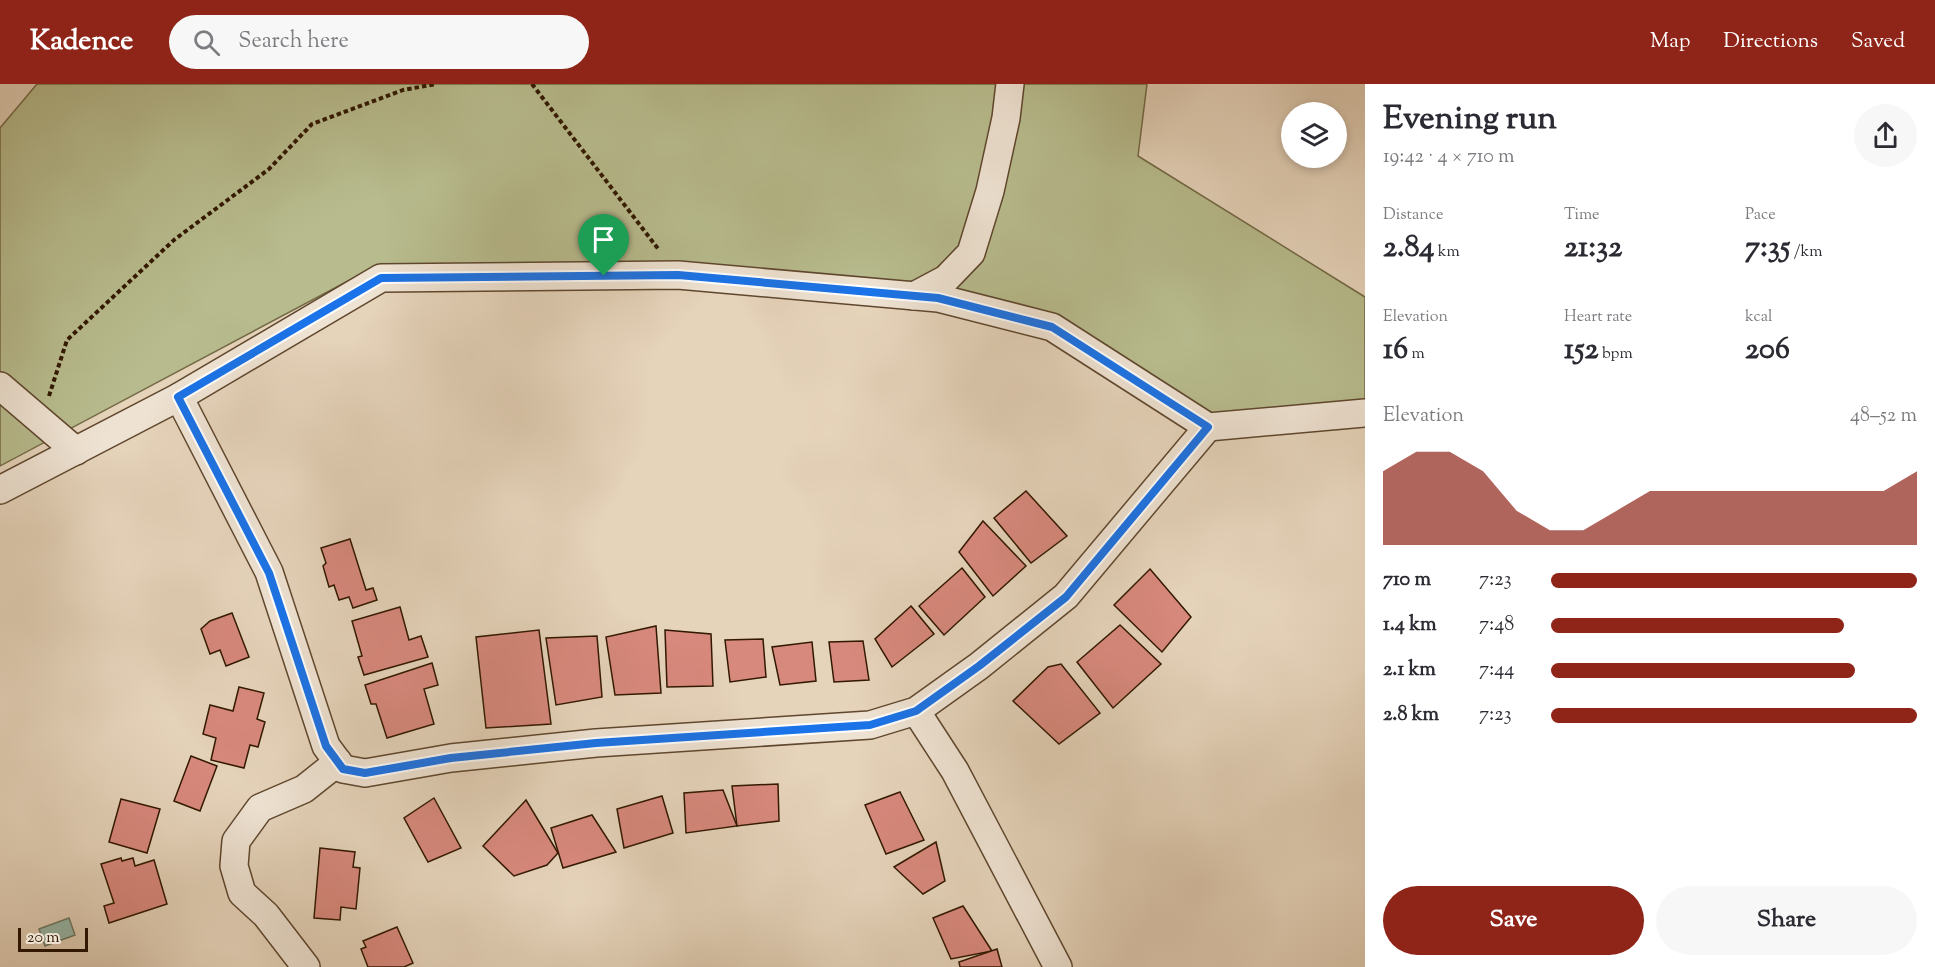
<!DOCTYPE html>
<meta charset="utf-8">
<style>
body{margin:0;font-family:"Sorts Mill Goudy",serif;background:#f7f7f7;color:#2b2b33;height:100vh;display:flex;flex-direction:column;font-size:22px;white-space:nowrap}
*{box-sizing:border-box;margin:0}
p{font-size:20px;color:#7c7c81}
.icon{flex:none;width:33px;height:33px;fill:none;stroke:currentColor;stroke-width:2;stroke-linecap:round;stroke-linejoin:round}
.map{position:relative;flex:1;overflow:hidden}
.side{display:flex;flex-direction:column;background:#fff;width:570px}
.side>*{flex:none}
.fabs{position:absolute;left:1281px;top:18px;display:grid;gap:12px}
.fabs a{display:grid;place-items:center;width:66px;height:66px;border-radius:50%;background:#fff;box-shadow:0 3px 9px #0003;font-size:30px}
.scale{position:absolute;left:18px;bottom:15px;width:70px;box-sizing:border-box;padding-left:6px;border:3px solid #321800;border-top:0;font-size:16px;line-height:21px;white-space:nowrap;color:#321800;-webkit-text-stroke:4px #eee2d2;paint-order:stroke}
.pin{position:absolute;display:grid;place-items:center;width:51px;height:51px;color:#fff;margin:-62px -26px;border-radius:50% 50% 50% 0;rotate:-45deg;box-shadow:0 0 6px #0007}
.pin .icon{rotate:45deg}
.round{display:grid;place-items:center;flex:none;width:63px;height:63px;border-radius:32px;background:#f7f7f7}
.overview{display:flex;align-items:center;justify-content:space-between;height:102px;padding:0 18px}
h1{font-size:33px;font-weight:800;line-height:45px}
.stats{display:grid;grid-template-columns:repeat(3,1fr);gap:9px;height:102px;padding:6px 18px}
.stats div{display:grid;align-content:center}
.stats b{font-size:30px;font-weight:800}
.stats small{font-size:16px;font-weight:400}
.stats p{font-size:16px}
.chart{height:168px;padding:12px 18px}
.chart p{display:flex;justify-content:space-between}
.chart svg{width:100%;height:108px;margin-top:6px;fill:#8f2418;opacity:.7}
.button{display:flex;gap:12px;margin-top:auto;padding:12px 18px}
.button a{flex:1;height:69px;border-radius:36px;background:#8f2418;color:#fff;font-size:24px;font-weight:800;line-height:69px;text-align:center}
.button a+a{background:#f7f7f7;color:#2b2b33}
ul{padding:0 18px;list-style:none;font-size:20px}
li{display:grid;grid-template-columns:96px 72px 1fr;align-items:center;height:45px}
li i{height:15px;border-radius:8px;background:#8f2418}
header{display:flex;align-items:center;gap:36px;box-sizing:border-box;height:84px;padding:0 30px;background:#8f2418;color:#fff}
header strong{font-size:28px}
nav{display:flex;gap:33px;margin-inline-start:auto;font-size:21px}
.search{width:420px;height:54px;background:#f7f7f7;display:flex;align-items:center;gap:15px;box-sizing:border-box;padding:0 21px;border-radius:33px;color:#7c7c81;font-size:22px}
main{display:flex;flex:1;min-height:0}
.map>svg:first-child{display:block}
</style>
<header>
<strong>Kadence</strong>
<div class="search"><svg class="icon" aria-label="search" viewBox="0 0 24 24"><circle cx="10" cy="10" r="6"/><path d="M15 15l6 6"/></svg>Search here</div>
<nav><a>Map</a><a>Directions</a><a>Saved</a></nav>
</header>
<main>
<div class="map">
<svg width="1365" height="883" viewBox="0 0 1365 883">
<rect width="100%" height="100%" fill="#e5d3ba"/>
<filter id="stains"><feTurbulence type="fractalNoise" baseFrequency=".00333" numOctaves="4"/><feColorMatrix values="0 0 0 0 .2 0 0 0 0 .09 0 0 0 0 .02 0 0 0 .5 -.17"/></filter>
<radialGradient id="worn" r=".72"><stop offset=".6" stop-color="#630" stop-opacity="0"/><stop offset="1" stop-color="#630" stop-opacity=".3"/></radialGradient>
<polygon fill="#b7bb8d" stroke="#746a46" stroke-width="1.5" points="37,0 1147,0 1138,72 1365,213 1365,318 1208,333 1055,236 678,191 378,181 0,382 0,44"/>
<polygon fill="#97b9aa" stroke="#6f7966" stroke-width="1.5" points="69,834 75,851 45,862 39,845"/>
<g fill="#d8897d" stroke="#321800" stroke-width="1.5">
<polygon points="1026,407 1067,452 1031,479 994,434"/>
<polygon points="983,437 1026,482 993,512 959,468"/>
<polygon points="350,455 366,506 373,504 377,516 353,524 349,513 339,516 334,501 329,503 323,482 326,479 321,464"/>
<polygon points="962,484 985,513 944,551 919,522"/>
<polygon points="1150,485 1191,533 1162,568 1114,521"/>
<polygon points="911,522 934,550 892,583 875,555"/>
<polygon points="400,523 409,556 421,552 428,573 364,591 358,573 362,572 352,537"/>
<polygon points="232,529 249,573 226,582 220,566 210,570 201,545 210,537"/>
<polygon points="1120,541 1161,580 1113,624 1077,578"/>
<polygon points="656,542 661,609 615,611 606,553"/>
<polygon points="539,546 551,640 486,644 476,553"/>
<polygon points="665,546 711,550 713,602 667,603"/>
<polygon points="597,552 602,613 556,621 546,554"/>
<polygon points="763,555 766,593 730,598 725,556"/>
<polygon points="863,557 869,596 834,598 829,558"/>
<polygon points="812,558 816,597 780,601 772,563"/>
<polygon points="432,579 438,601 424,605 434,640 387,654 376,620 371,620 365,601"/>
<polygon points="1061,580 1100,629 1059,660 1013,617 1048,583"/>
<polygon points="239,603 264,609 257,635 265,638 258,663 250,661 244,684 211,676 216,654 203,650 210,621 233,627"/>
<polygon points="191,672 217,682 200,727 174,717"/>
<polygon points="778,700 779,737 737,742 732,702"/>
<polygon points="723,706 737,742 686,749 684,709"/>
<polygon points="900,708 924,756 886,770 865,721"/>
<polygon points="662,712 673,749 624,764 617,725"/>
<polygon points="434,714 461,764 428,778 404,734"/>
<polygon points="121,715 160,725 147,769 109,758"/>
<polygon points="526,716 558,769 547,781 514,792 483,762"/>
<polygon points="592,731 616,768 563,784 551,744"/>
<polygon points="936,758 945,797 923,810 894,783"/>
<polygon points="320,764 355,768 353,783 360,784 356,825 341,823 340,836 314,834"/>
<polygon points="121,774 122,777 133,774 135,782 154,776 167,820 109,839 104,822 114,819 101,780"/>
<polygon points="963,822 992,867 951,875 933,834"/>
<polygon points="397,843 413,879 404,883 368,883 361,865 366,863 363,857"/>
<polygon points="997,865 1002,883 960,883 959,878"/>
</g>
<g fill="none" stroke-linecap="round" stroke-linejoin="round">
<g stroke="#5f472e" stroke-width="30">
<g id="minor">
<polyline points="914,212 946,195 971,169 990,107 1006,34 1010,0"/>
<polyline points="0,302 76,367"/>
<polyline points="179,313 269,488 326,662 343,685 365,689 451,674 596,659 870,641 916,627 979,582 1066,512 1208,343"/>
<polyline points="0,406 179,313 381,194 678,191 938,214 1052,243 1208,343 1365,329"/>
<polyline points="916,627 955,687 1058,883"/>
<polyline points="306,883 266,831 242,809 234,782 236,757 260,724 304,705 338,678"/>
</g>
</g>
<g stroke="#321800" stroke-width="4" stroke-dasharray="4.5 3" stroke-linecap="butt">
<polyline points="532,0 659,166"/>
<polyline points="49,312 67,256 174,156 269,85 312,40 403,6 436,0"/>
</g>
<use href="#minor" stroke="#eee2d2" stroke-width="27"/>
</g>
<g fill="none" stroke-linecap="round" stroke-linejoin="round">
<g stroke="#fff" stroke-width="12">
<polygon id="route" points="678,191 938,214 1052,243 1208,343 1066,513 979,582 916,627 870,641 596,659 451,674 365,689 343,685 326,662 269,489 178,313 381,194"/>
</g>
<use href="#route" stroke="#1a73e8" stroke-width="8"/>
</g>
<rect width="100%" height="100%" filter="url(#stains)"/>
<rect width="100%" height="100%" fill="url(#worn)"/>
</svg>
<div class="fabs">
<a><svg class="icon" aria-label="layers" viewBox="0 0 24 24"><path d="M12 4l9 5-9 5-9-5zM3 14l9 5 9-5"/></svg></a>
</div>
<div class="scale">20 m</div>
<div class="pin" style="left:604px;top:192px;background:#1e9e55"><svg class="icon" aria-label="arrive" viewBox="0 0 24 24"><path d="M6 21V4h12l-3 4 3 4H6"/></svg></div>
</div>
<section class="side">
<div class="overview"><div><h1>Evening run</h1><p>19:42 · 4 × 710 m</p></div><a class="round"><svg class="icon" aria-label="share" viewBox="0 0 24 24"><path d="M12 15V3M7 8l5-5 5 5M5 13v7h14v-7"/></svg></a></div>
<div class="stats">
<div><p>Distance</p><b>2.84<small> km</small></b></div>
<div><p>Time</p><b>21:32</b></div>
<div><p>Pace</p><b>7:35<small> /km</small></b></div>
</div>
<div class="stats">
<div><p>Elevation</p><b>16<small> m</small></b></div>
<div><p>Heart rate</p><b>152<small> bpm</small></b></div>
<div><p>kcal</p><b>206</b></div>
</div>
<div class="chart"><p><span>Elevation</span>48–52 m</p>
<svg viewBox="0 0 160 44" preserveAspectRatio="none"><path d="M0 44V14L10 6L20 6L30 14L40 30L50 38L60 38L70 30L80 22L90 22L100 22L110 22L120 22L130 22L140 22L150 22L160 14V44z"/></svg>
</div>
<ul>
<li><b>710 m</b>7:23<i style="width:100%"></i></li>
<li><b>1.4 km</b>7:48<i style="width:80%"></i></li>
<li><b>2.1 km</b>7:44<i style="width:83%"></i></li>
<li><b>2.8 km</b>7:23<i style="width:100%"></i></li>
</ul>
<div class="button"><a>Save</a><a>Share</a></div>
</section>
</main>
